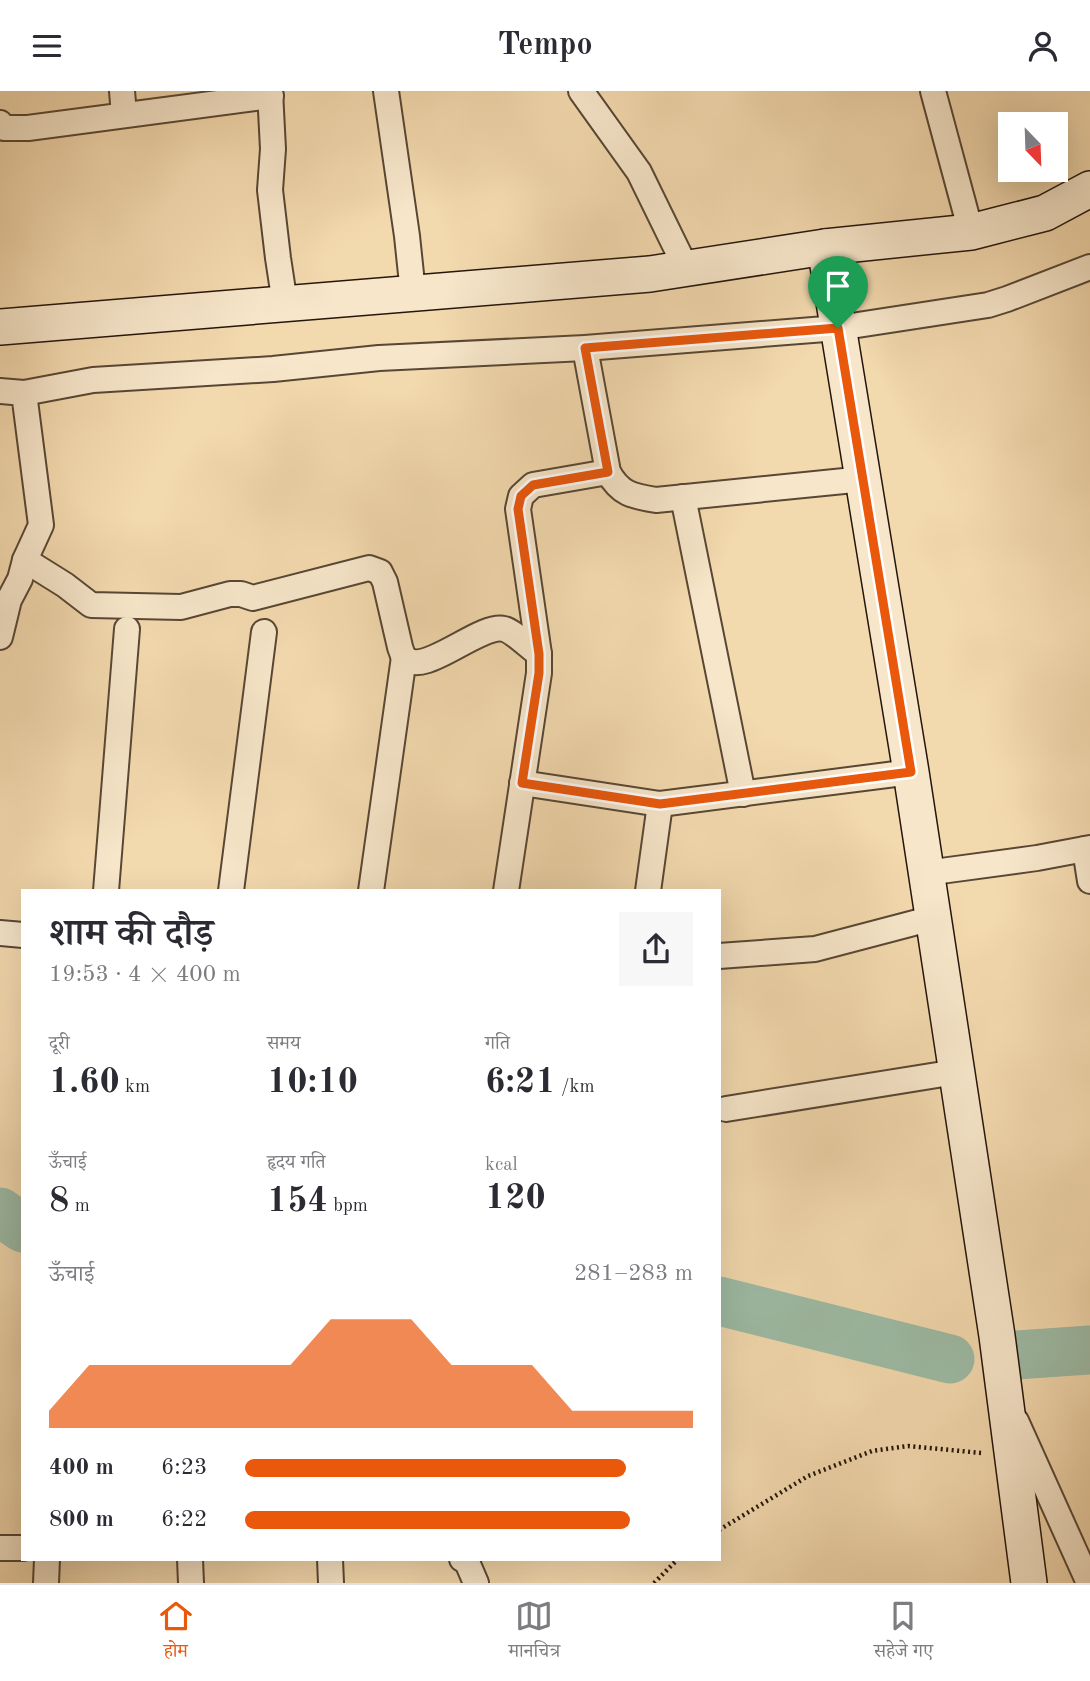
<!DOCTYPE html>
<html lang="hi">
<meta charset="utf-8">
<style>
body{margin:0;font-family:"Old Standard TT","Noto Serif Devanagari",serif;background:#f7f7f7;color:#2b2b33;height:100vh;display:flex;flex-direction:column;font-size:26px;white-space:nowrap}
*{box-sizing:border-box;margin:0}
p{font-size:23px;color:#7c7c81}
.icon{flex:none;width:38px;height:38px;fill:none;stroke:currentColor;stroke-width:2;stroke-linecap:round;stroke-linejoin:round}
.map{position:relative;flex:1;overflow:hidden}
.sheet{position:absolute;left:21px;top:798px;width:700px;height:672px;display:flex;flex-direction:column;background:#fff;border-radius:0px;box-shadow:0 7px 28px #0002}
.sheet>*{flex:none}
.needle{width:46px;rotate:157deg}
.controls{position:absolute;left:998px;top:21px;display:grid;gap:14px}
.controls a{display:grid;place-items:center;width:70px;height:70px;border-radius:0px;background:#fff;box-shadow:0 7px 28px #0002;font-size:35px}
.pin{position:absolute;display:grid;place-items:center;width:60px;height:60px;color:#fff;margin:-72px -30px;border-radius:50% 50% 50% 0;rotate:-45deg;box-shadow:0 0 7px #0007}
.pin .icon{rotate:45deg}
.round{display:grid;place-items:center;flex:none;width:74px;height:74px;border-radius:0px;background:#f7f7f7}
.overview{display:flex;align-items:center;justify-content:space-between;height:119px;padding:0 28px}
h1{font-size:38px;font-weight:600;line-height:52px}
.metrics{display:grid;grid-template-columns:repeat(3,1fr);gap:10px;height:119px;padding:7px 28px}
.metrics div{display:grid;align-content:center}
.metrics b{font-size:35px;font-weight:600}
.metrics small{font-size:19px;font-weight:400}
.metrics p{font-size:19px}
.chart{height:196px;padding:14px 28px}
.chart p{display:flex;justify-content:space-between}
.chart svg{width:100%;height:126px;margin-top:7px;fill:#ea580c;opacity:.7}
ul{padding:0 28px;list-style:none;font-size:23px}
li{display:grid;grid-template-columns:112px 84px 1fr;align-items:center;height:52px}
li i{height:18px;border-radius:9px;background:#ea580c}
header{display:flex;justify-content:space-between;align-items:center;height:91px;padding:0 28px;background:#fff;font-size:32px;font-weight:600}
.tabs{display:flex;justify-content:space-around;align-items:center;height:98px;border-top:2px solid #e1e1e2;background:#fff;font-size:19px;color:#7c7c81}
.tabs a{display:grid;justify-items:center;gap:4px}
.tabs .on{color:#ea580c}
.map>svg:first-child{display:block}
</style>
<header><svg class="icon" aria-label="menu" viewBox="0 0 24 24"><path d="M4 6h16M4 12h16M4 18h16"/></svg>Tempo<svg class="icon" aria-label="person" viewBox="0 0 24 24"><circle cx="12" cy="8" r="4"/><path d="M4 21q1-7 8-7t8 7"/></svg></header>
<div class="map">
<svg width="1090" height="1492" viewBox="0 0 1090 1492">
<rect width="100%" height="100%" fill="#f3d9ae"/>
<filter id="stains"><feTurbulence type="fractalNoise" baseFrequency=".00286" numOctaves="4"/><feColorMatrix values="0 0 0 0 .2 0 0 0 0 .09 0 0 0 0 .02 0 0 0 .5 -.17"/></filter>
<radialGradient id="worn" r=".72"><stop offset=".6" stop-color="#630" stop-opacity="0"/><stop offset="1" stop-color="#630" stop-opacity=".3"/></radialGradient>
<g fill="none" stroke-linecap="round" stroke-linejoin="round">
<g stroke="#9dbba5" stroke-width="49">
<polyline points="0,1121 23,1137"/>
<polyline points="719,1210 950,1268"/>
<polyline points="1016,1264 1090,1259"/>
</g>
<g stroke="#584734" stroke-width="28">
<g id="street">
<polyline points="122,0 124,24"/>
<polyline points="270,0 273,58 270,99 278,167 285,213"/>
<polyline points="386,0 407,145 413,202"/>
<polyline points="581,0 639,81 686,177"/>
<polyline points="933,0 971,141"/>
<polyline points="0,32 4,37 28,37 271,5"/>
<path d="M585,257L608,381C620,403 632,405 656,409L864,388"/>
<polyline points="0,300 24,302 41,434 25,469 20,488 9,509 0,546"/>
<polyline points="24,302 93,289 273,278 379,267 585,257 838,237 988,214 1007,208 1090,176"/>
<polyline points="683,406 743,703"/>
<path d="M25,469L65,494L91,514L181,516L230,503H241L253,507L369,477L380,481L385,491L400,556C401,559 402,563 404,566C423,588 479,532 504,538C513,540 530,557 539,563"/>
<polyline points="522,692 660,713 911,681"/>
<polyline points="1085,758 1090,790"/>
<polyline points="926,782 1037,767 1090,757"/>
<polyline points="106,800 127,538"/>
<polyline points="231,800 264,541"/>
<polyline points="371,800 404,566"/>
<polyline points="506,800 539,582 539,563 518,418 521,405 533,394 608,381"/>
<polyline points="648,800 660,713"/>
<polyline points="0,842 23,844"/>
<polyline points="719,865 815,858 933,827"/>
<polyline points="726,1018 956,981"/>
<polyline points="1016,1330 1089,1492"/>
<polyline points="0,1457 23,1457"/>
<polyline points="190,1468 191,1492"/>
<polyline points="330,1468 331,1492"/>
<polyline points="462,1468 467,1471 476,1492"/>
<polyline points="46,1492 47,1468"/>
</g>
</g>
<g stroke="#24160b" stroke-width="38">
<g id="secondary">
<polyline points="825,156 911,681 997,1245 1029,1492"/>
<polyline points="0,236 650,183 825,156 971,141 1045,122 1090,98"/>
</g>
</g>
<g stroke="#24160b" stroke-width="4.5" stroke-dasharray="2 3.5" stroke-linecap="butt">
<polyline points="719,1439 808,1385 872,1360 908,1355 982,1362"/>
<polyline points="654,1492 678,1468"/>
</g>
<use href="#street" stroke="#f7e6ca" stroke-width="24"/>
<use href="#secondary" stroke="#f7e6ca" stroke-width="35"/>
</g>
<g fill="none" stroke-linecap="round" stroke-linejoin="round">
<g stroke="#fff" stroke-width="14">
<polygon id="route" points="838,237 911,681 660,713 522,692 539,582 539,563 518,418 521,405 533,394 608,381 585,257"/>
</g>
<use href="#route" stroke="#ea580c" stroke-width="9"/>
</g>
<rect width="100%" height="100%" filter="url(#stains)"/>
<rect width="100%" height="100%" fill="url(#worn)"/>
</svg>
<div class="controls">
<a><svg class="needle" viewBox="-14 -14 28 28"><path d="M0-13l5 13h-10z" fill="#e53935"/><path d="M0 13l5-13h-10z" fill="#7c7c81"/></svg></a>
</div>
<div class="pin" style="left:838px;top:237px;background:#1e9e55"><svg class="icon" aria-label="arrive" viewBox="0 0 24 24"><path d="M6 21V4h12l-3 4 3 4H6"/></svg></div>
<section class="sheet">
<div class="overview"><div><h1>शाम की दौड़</h1><p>19:53 · 4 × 400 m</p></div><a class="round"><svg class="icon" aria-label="share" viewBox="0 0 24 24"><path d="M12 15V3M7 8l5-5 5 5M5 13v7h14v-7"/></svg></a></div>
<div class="metrics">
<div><p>दूरी</p><b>1.60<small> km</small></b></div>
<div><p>समय</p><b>10:10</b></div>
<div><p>गति</p><b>6:21<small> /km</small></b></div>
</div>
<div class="metrics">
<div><p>ऊँचाई</p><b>8<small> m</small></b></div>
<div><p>हृदय गति</p><b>154<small> bpm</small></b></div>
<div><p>kcal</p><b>120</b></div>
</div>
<div class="chart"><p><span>ऊँचाई</span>281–283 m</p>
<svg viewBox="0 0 160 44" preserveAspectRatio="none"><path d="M0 44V38L10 22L20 22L30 22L40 22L50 22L60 22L70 6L80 6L90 6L100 22L110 22L120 22L130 38L140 38L150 38L160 38V44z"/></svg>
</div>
<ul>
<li><b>400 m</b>6:23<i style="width:85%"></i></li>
<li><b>800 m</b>6:22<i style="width:86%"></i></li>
</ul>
</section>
</div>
<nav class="tabs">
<a class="on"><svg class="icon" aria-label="home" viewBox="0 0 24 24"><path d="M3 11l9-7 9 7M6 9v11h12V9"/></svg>होम</a>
<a><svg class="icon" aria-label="map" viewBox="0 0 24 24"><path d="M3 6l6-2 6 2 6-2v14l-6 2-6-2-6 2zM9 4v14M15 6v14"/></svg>मानचित्र</a>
<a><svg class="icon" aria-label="saved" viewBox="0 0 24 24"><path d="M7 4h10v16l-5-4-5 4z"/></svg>सहेजे गए</a>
</nav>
